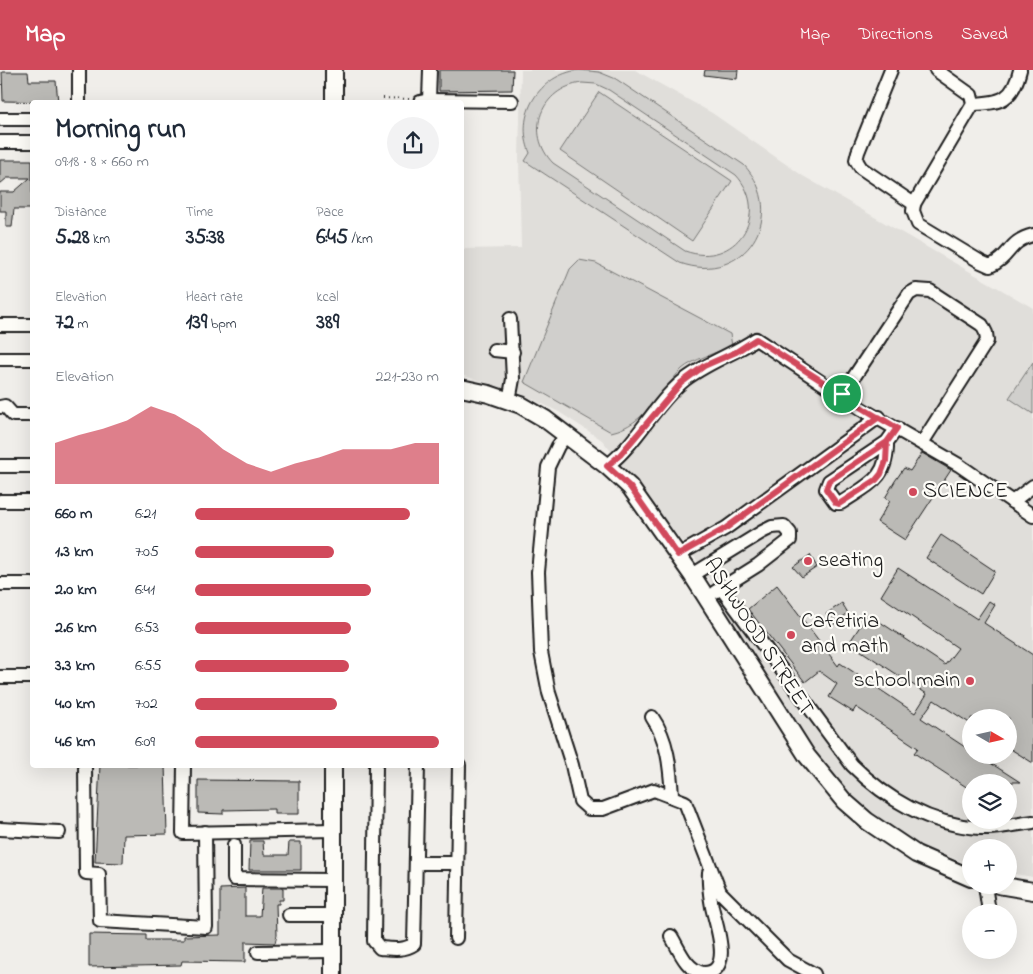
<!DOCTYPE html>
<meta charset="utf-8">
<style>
body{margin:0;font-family:"Indie Flower",sans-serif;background:#f2f2f3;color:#1f2937;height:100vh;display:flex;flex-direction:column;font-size:19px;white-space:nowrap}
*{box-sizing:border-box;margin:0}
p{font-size:16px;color:#747a83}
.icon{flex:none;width:28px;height:28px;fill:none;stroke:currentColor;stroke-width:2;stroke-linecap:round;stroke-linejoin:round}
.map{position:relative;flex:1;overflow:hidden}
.sheet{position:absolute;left:30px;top:30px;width:434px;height:668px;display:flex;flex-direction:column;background:#fff;border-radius:5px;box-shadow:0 5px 20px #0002}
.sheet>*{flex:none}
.needle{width:32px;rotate:99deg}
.controls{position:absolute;left:962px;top:639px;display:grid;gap:10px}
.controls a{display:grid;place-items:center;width:55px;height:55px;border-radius:50%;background:#fff;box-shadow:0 5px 20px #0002;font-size:25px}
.pin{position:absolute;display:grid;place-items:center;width:42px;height:42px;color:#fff;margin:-21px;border:2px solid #fff;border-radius:50%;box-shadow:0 1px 5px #0007}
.round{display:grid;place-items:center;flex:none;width:52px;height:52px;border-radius:26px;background:#f2f2f3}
.headline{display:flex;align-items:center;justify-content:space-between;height:85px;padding:0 25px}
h1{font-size:28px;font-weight:700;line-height:38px}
.figures{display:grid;grid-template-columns:repeat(3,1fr);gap:8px;height:85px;padding:5px 25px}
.figures div{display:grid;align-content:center}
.figures b{font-size:21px;font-weight:700}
.figures small{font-size:14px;font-weight:400}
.figures p{font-size:14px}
.chart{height:140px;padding:10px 25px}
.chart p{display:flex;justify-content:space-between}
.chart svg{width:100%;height:90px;margin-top:5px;fill:#d1495b;opacity:.7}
ul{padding:0 25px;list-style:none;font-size:16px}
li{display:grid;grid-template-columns:80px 60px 1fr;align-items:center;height:38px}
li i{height:12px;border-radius:6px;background:#d1495b}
header{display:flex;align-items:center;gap:30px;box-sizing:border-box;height:70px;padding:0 25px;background:#d1495b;color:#fff}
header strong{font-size:24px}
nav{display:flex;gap:28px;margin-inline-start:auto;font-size:18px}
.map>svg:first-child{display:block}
</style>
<header>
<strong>Map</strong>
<nav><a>Map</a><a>Directions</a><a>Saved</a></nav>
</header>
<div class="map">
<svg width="1033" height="904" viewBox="0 0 1033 904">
<rect width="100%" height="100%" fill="#f0eeea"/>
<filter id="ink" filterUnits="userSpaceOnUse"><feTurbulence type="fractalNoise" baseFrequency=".02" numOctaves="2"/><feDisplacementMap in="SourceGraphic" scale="10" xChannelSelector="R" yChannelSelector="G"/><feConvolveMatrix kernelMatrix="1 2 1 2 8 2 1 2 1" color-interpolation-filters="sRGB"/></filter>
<g filter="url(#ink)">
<path fill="#e0deda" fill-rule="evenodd" d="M521,0H635L712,43L803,106L1033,238V807L1009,803V778H971V795L912,773L844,720L801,663L750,581L699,493L602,370L559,342L520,323L461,305V179L521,178L519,88ZM971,648H1009V685H971ZM971,712H1009V750H971Z"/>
<g fill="#d0cfcc" stroke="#767674" fill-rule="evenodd">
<path d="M579,0L599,2L616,9L744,95C790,145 744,216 680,193L525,91L530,83C514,45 539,5 579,0ZM582,13L596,14L609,20L736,105C772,144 735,199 685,181L553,93C524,63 541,18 582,13Z"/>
<polygon points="599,22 732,111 692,171 560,81"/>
<path d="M579,190L596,193L730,264L732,276C718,282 692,290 682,299C660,321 645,355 611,362L524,312L570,199Z"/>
<polygon points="1033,292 1033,344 1009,328"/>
</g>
<g fill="#bbbab6" stroke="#1c1c1c">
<polygon points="439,0 513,0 512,20 439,21"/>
<polygon points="705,0 738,0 737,9 704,5"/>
<polygon points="2,2 28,2 29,11 56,11 58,32 3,31"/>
<polygon points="0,90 32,90 32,139 14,139 12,157 6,157 6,141 0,141 0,122 14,122 30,108 7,108 0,114"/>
<polygon points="922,383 951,400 905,470 877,452 890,431 885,428 895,411 904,398 910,401"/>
<polygon points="941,465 995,501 981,524 926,488"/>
<polygon points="810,485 817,497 802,507 793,497"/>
<polygon points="898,498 977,549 989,531 995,535 984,553 1033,585 1033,693 1009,678 1009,648 971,648 971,654 934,630 921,648 971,681 971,685 978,685 1020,712 971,712 971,720 914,683 918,678 856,637 853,642 829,627 837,614 819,601 805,612 748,539 777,515 838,596 840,593 915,643 927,624 849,573 868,544 945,595 958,578 881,526"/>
<polygon points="842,533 848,543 833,555 826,544"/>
<polygon points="100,695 165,695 167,764 124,765 123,793 95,792"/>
<polygon points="198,710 299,711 299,744 274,744 274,739 223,740 223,744 198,743"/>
<polygon points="250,771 263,771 264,785 288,785 289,772 301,772 301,800 249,800"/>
<polygon points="245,818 245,846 260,846 262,818 283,818 283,830 279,830 279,834 276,834 277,865 275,873 245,872 245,892 182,891 181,895 89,897 89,864 146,865 146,870 184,870 184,866 220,865 220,819"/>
</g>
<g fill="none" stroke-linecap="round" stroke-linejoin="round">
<g stroke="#1c1c1c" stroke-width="16">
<g id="minor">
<path d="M891,0L858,82L856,90L861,98L914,134L913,141L918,154L981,192L990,196C1011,187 1008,171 1033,165"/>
<polyline points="429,30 430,0"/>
<polyline points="79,32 79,0"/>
<polyline points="420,32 429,30 512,31"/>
<path d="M973,34C1001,33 1013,30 1020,0"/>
<polyline points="0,49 32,49"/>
<polyline points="0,72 32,72"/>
<polyline points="914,134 973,34 971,25 936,0"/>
<polyline points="0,255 32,255"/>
<polyline points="494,280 513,282"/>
<polyline points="0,289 32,289"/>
<polyline points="842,325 909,224 916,220 930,221 982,255 986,263 987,271 922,373"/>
<polyline points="509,331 513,309 510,249"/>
<polyline points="0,337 5,336 13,345 32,345"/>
<polyline points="567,364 558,376 548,397 538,502 541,582 549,623 572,695 580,731 589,739 603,739 654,720 685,732 720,822 788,890 814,904"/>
<path d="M887,372C888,409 869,414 841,433H836L826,419L829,411L887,372L897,358"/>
<polyline points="0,396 32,396"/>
<path d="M607,396C638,372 654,335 682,312C704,294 732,285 756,269L860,338L959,395L1033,446"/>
<polyline points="0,431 32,431"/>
<polyline points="1012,432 1033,416"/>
<polyline points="678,485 726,458 879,347"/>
<polyline points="692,505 762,462 772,457 784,456 790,463 790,470 758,495 715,522"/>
<polyline points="0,514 32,514"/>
<path d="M721,518L852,695C886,729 930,755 980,758C997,759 1016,754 1033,752"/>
<polyline points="0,607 32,607"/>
<path d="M652,647C668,670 670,697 672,725"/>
<polyline points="85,695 86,803 99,804 100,851 206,857 205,762"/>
<polyline points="184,695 183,763 333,760"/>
<path d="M376,695L374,871L380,878C392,879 404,881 414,874L418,695"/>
<polyline points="0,759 59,762"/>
<polyline points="234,775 234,809 333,810"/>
<polyline points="416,793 457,793"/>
<polyline points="985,815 989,842"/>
<polyline points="289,845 333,845"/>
<path d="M671,866C679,879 686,900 703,903C735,904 715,852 712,837C710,826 708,814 709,802"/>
<polyline points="456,868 459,695"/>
<polyline points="258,882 333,881"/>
</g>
</g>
<g stroke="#1c1c1c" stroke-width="20">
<g id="major">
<polyline points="334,32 334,0"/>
<polyline points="461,318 489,324 521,335 545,349 607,396 630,417 692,505 807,686 844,731 867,751 916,784 971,808"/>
<polyline points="998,815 1033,821"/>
<polyline points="333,904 333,695"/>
</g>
</g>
<polyline stroke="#1c1c1c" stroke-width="2" stroke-dasharray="1 4" stroke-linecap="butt" points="383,28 411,29"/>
<use href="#minor" stroke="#fdfcf7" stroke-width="12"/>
<use href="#major" stroke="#fdfcf7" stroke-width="16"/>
</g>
</g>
<g fill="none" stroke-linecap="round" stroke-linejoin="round" filter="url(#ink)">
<g stroke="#fff" stroke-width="10">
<path id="route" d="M842,324L756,269L736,282L704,296L681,313L620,385L607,396L630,417L678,485L726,458L879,347L897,358L887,372L886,391L881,404L876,410L839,434L836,433L826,419L829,411L887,372L897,358C878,347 860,338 842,324"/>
</g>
<use href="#route" stroke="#d1495b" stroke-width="6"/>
</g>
<g fill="#d1495b" stroke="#fdfcf7" stroke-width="2">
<circle cx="913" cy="422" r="5"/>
<circle cx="808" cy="491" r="5"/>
<circle cx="791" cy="565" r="5"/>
<circle cx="970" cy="611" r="5"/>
</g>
<g text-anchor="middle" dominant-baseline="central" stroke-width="4.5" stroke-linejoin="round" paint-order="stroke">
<g font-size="22" fill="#1c1c1c" stroke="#fdfcf7" text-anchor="start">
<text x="923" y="422">SCIENCE</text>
<text x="818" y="491">seating</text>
<text x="801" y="552">Cafetiria<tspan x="801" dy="25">and math</tspan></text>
<text x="960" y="611" text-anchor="end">school main</text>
</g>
<g font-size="22" fill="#1c1c1c" stroke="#fdfcf7">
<text transform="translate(758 567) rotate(57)">ASHWOOD STREET</text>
</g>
</g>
</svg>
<div class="controls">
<a><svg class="needle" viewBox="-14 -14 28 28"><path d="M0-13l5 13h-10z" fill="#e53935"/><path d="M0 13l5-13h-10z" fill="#747a83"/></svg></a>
<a><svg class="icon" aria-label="layers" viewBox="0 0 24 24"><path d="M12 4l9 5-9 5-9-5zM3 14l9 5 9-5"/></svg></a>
<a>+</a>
<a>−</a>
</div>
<div class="pin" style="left:842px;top:324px;background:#1e9e55"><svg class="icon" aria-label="arrive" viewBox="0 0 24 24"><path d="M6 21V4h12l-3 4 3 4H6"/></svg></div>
<section class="sheet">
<div class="headline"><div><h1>Morning run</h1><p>09:18 · 8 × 660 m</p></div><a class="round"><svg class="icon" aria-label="share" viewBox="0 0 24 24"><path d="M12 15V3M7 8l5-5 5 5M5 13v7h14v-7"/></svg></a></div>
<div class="figures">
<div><p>Distance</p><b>5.28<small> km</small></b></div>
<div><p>Time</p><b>35:38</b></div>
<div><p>Pace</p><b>6:45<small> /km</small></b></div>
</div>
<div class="figures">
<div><p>Elevation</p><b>72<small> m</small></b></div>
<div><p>Heart rate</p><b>139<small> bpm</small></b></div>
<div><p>kcal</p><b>389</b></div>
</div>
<div class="chart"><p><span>Elevation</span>221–230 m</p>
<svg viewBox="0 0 160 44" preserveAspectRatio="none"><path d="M0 44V24L10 20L20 17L30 13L40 6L50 10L60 17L70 27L80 34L90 38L100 34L110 31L120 27L130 27L140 27L150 24L160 24V44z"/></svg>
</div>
<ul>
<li><b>660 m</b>6:21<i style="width:88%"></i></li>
<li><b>1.3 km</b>7:05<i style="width:57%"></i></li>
<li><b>2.0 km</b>6:41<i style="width:72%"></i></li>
<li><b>2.6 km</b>6:53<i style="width:64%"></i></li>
<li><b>3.3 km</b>6:55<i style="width:63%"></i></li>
<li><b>4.0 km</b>7:02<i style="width:58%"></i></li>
<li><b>4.6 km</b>6:09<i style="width:100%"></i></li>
</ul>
</section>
</div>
